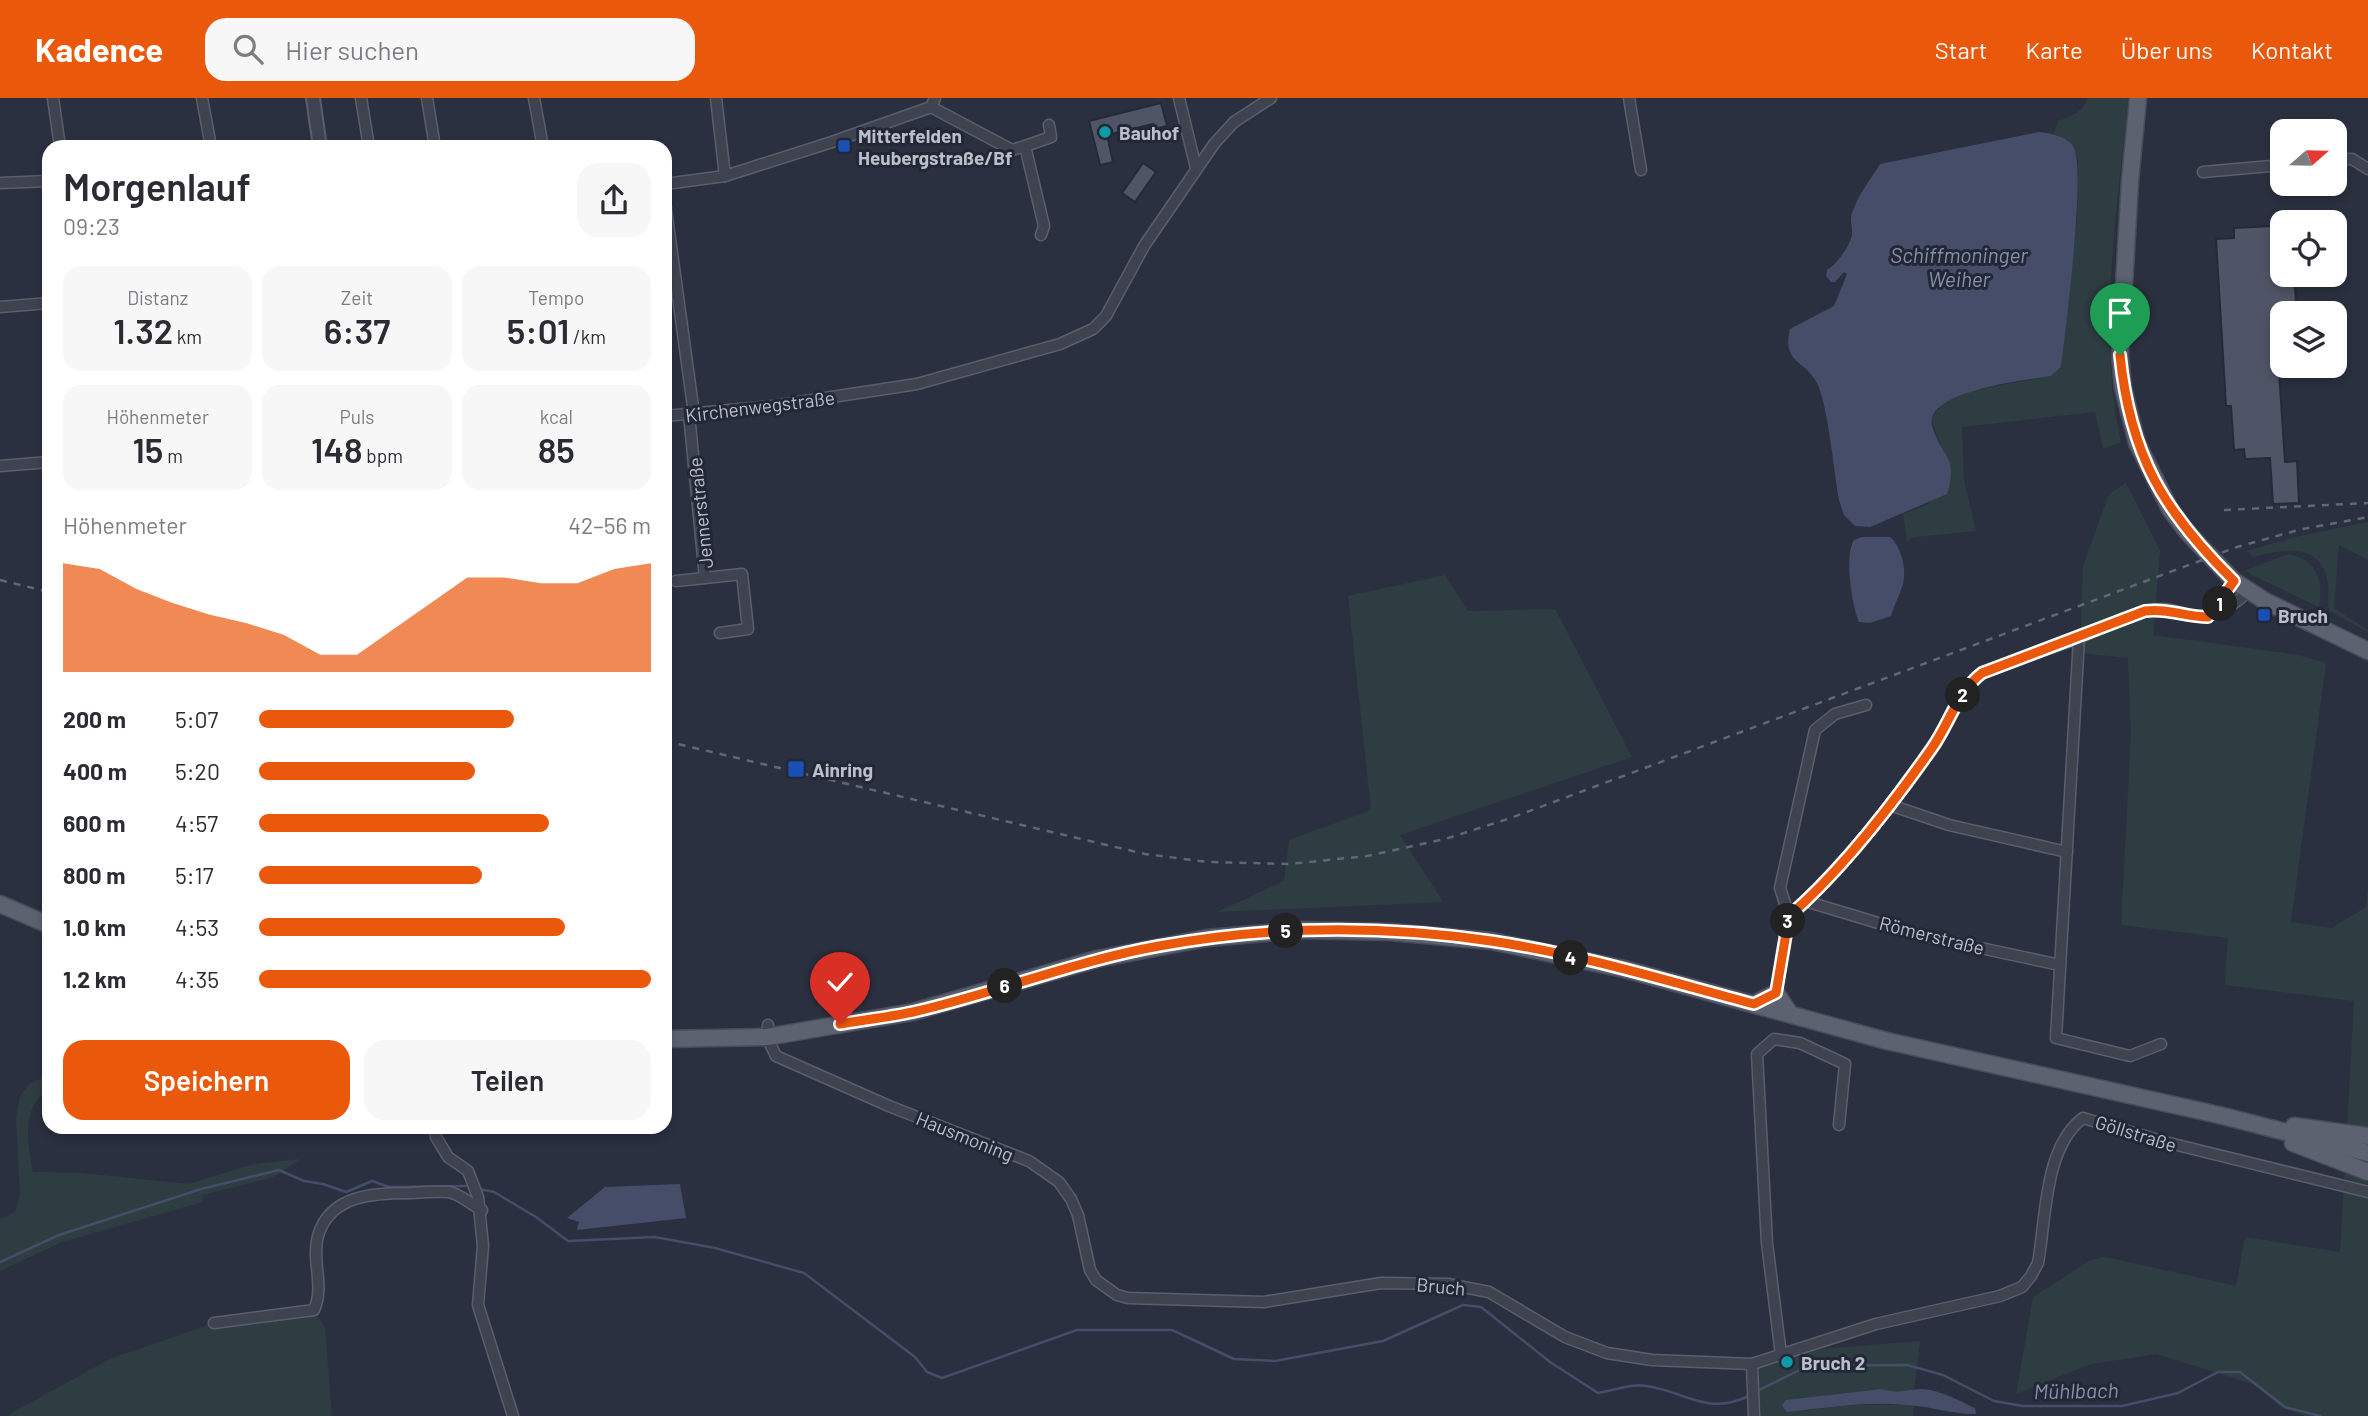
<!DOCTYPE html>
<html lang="de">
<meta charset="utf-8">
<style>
body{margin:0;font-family:Barlow,sans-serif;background:#f7f7f7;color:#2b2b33;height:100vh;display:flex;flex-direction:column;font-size:26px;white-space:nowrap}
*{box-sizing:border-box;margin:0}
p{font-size:23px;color:#7c7c81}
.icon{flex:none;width:38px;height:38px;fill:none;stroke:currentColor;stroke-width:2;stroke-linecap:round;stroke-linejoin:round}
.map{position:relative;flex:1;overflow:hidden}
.drawer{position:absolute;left:42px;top:42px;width:630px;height:994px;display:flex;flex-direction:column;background:#fff;border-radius:21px;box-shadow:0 4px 10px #0003}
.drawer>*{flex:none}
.needle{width:46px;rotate:70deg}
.buttons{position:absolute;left:2270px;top:21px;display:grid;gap:14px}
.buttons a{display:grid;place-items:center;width:77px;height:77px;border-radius:14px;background:#fff;box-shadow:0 4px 10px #0003;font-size:35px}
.pin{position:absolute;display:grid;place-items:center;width:60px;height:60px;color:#fff;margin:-72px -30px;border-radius:50% 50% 50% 0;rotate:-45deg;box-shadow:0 0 7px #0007}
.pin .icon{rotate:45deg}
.km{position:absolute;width:35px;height:35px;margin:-18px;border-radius:50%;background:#222;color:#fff;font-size:19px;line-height:35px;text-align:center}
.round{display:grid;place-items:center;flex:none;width:74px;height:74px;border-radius:21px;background:#f7f7f7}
.summary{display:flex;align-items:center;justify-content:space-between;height:119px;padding:0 21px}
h1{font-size:38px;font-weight:600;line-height:52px}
.metrics{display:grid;grid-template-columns:repeat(3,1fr);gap:10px;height:119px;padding:7px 21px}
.metrics div{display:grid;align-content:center;border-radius:18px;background:#f7f7f7;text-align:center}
.metrics b{font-size:35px;font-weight:600}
.metrics small{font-size:19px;font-weight:400}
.metrics p{font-size:19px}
.chart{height:196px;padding:14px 21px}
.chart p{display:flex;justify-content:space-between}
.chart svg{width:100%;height:126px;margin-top:7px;fill:#ea580c;opacity:.7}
.button{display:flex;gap:14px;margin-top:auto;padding:14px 21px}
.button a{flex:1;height:80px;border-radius:21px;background:#ea580c;color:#fff;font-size:28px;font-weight:600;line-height:80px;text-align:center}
.button a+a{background:#f7f7f7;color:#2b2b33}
ul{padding:0 21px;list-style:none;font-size:23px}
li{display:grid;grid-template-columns:112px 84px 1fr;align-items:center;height:52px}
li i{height:18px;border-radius:9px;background:#ea580c}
header{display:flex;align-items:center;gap:42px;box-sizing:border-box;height:98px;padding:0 35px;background:#ea580c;color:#fff}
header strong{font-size:33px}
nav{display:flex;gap:38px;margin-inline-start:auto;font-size:24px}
.search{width:490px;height:63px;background:#f7f7f7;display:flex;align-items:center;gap:18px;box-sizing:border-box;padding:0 24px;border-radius:21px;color:#7c7c81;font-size:26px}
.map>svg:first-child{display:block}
</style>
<header>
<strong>Kadence</strong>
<div class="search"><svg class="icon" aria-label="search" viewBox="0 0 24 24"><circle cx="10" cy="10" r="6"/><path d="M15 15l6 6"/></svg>Hier suchen</div>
<nav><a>Start</a><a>Karte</a><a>Über uns</a><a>Kontakt</a></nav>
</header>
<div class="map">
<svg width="2368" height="1318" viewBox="0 0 2368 1318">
<rect width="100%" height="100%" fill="#2b3040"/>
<g fill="#2e3d42">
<path d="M2088,0H2128C2118,113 2096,232 2121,344L2103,351L2095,314L1962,329L1964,382L1976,433L1916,439L1907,443L1903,416L1929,406L1943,353L1931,321L1943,305L1969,293L2051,278L2061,269L2077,121L2078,63L2074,49L2054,35L2058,23C2070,19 2084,13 2088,0Z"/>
<polygon points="2126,385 2160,453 2153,537 2298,557 2326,565 2291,824 2332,830 2366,809 2368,788 2368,1318 2305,1318 2284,1311 2253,1286 2156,1256 2091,1266 2016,1296 2033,1199 2091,1162 2106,1159 2236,1188 2245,1139 2340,1154 2354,903 2225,887 2228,840 2121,827 2131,636 2128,560 2080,555 2083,468 2109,396"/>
<path d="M2368,424V462L2339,447L2334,510L2368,532V534L2329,513C2328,504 2329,494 2328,485C2321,442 2282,452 2253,459L2246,453L2304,437Z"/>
<path d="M2288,456C2317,461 2324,483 2319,509L2244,473Z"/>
<polygon points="1445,477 1468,513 1555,511 1632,659 1400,737 1443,804 1217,814 1284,783 1289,742 1371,712 1348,498"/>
<path d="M49,977V992C20,1007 28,1048 33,1074L81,1075L189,1086L253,1066L300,1061L274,1079L203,1097L202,1104L62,1144L0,1173V1121L15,1114L20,1098L16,1019L20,998L29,986Z"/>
<polygon points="314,1212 325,1230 332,1318 6,1318 110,1261 214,1225"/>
<polygon points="1920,1243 1914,1293 1900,1296 1881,1291 1785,1302 1782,1307 1787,1314 1852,1307 1908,1307 1914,1308 1913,1318 1759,1318 1759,1270 1822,1251"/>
</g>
<g fill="#454d68">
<path d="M2039,34C2051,35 2065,38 2073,48C2087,67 2065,237 2061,269L2051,278C2028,282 1918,293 1933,331C1944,362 1958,359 1947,396L1870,429L1855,428L1844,417L1839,402C1834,375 1828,307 1817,285C1804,261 1782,266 1790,231L1834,208L1847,176L1844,174L1835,184H1831L1826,178L1827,172C1836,167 1850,148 1852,137C1853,129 1849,122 1852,115C1858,97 1870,82 1880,66Z"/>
<path d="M1862,439H1890C1901,448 1907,471 1903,486C1900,496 1894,507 1891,518L1870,525L1859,524C1852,509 1844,456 1854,442Z"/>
<polygon points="680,1086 686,1120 577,1132 579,1124 567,1120 605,1089"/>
<path d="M1881,1291C1902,1296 1902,1292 1921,1291C1938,1291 1960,1303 1975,1310L1976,1316C1950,1316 1930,1308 1906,1307C1867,1303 1826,1310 1787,1314L1782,1308L1785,1302Z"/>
</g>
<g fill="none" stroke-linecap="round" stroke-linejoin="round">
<g stroke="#454d68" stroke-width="2.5">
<path d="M479,1091L494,1094L536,1119L568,1143L655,1139L715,1150L804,1175L915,1259L927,1274L942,1280L1077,1232H1172L1234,1261L1275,1263L1383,1243L1463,1207L1481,1209L1550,1264L1598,1295C1612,1293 1632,1285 1646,1288C1688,1294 1706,1318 1749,1298"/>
<polyline points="0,1164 59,1137 201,1091 279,1072 304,1083 323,1086 346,1094 372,1083 389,1089 469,1088"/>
<polyline points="1755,1294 1808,1268 1907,1267 1943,1277 1994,1303 2023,1308 2122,1308 2178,1295 2218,1274 2240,1274 2285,1309 2320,1318"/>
</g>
</g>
<g fill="#4f5566" stroke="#252a38" stroke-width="2">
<polygon points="1161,5 1167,28 1154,31 1153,26 1107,37 1113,64 1100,67 1089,23"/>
<polygon points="1143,65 1156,74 1135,104 1122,95"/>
<polygon points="2273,128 2274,139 2282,138 2282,177 2294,177 2297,215 2282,215 2282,273 2279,273 2285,364 2297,363 2299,405 2273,406 2270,360 2245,361 2244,351 2234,352 2231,308 2226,308 2216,141 2234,140 2234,130"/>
</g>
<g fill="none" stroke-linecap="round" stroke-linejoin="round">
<g stroke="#5a5e6b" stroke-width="13">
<g id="minor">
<polyline points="53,0 60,49"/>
<polyline points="202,0 211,49"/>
<polyline points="361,0 369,49"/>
<polyline points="427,0 435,49"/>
<polyline points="534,0 543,49"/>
<polyline points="716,0 725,78"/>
<polyline points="1179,0 1196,70"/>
<polyline points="1629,0 1641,72"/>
<polyline points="931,9 1012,52 1025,48 1044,128 1041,137"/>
<polyline points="1025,48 1051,39 1049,27"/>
<polyline points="2334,62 2352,61 2368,71"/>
<polyline points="2203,74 2282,67"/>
<polyline points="0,85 49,83"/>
<polyline points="665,86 725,78 832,44 931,9 935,0"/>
<polyline points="665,104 694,316"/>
<polyline points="665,186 676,184"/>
<polyline points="0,209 49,205"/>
<polyline points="689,316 705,480 742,476 748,531 720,535"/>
<polyline points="665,318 773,308 917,286 1060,246 1093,231 1106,218 1144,148 1214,46 1234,24 1271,0"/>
<polyline points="0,368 49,364"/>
<polyline points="676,483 705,480"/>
<polyline points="2211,516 2234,483"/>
<path d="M2079,540C2102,530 2139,510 2163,511C2171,511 2181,515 2190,517C2213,523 2231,509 2248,494"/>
<polyline points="1890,707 1949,727 2067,754"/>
<polyline points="1805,803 1915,836 2060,867"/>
<polyline points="1789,818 1780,790 1815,632 1835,616 1866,607"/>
<path d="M1776,895L1789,818C1840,774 1893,705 1932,650C1949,626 1958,593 1982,574L2079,540L2056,940L2130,958L2161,946"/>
<path d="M768,927L767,939L776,958L889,1008L1029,1063L1059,1084L1071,1101L1078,1117L1090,1172L1096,1182L1117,1197L1128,1200L1264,1204L1381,1185L1448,1186L1489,1194L1565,1239L1607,1255L1652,1262L1752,1266L1876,1226L2000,1198L2022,1189L2031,1178L2038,1165C2046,1121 2044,1049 2083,1020L2165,1044L2368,1094"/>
<polyline points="435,1029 436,1039 448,1059 468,1073 478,1099 483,1148 478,1207 513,1318"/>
<path d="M214,1225L314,1212C325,1188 311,1163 318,1138C330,1096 375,1095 411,1095C424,1094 437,1093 449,1094C460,1096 472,1107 482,1112"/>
<polyline points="1781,1257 1767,1145 1757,956 1774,941 1800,945 1845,966 1839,1027"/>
<polyline points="1752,1266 1754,1318"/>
</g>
</g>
<g stroke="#5a5e6b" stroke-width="16">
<polyline id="tertiary" points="313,0 320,49"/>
</g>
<g stroke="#484c5a" stroke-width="19">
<g id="primary">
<polyline points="2138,0 2130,83 2120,257 2123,290 2137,345 2170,411 2188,435 2234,483 2265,503 2368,553"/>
<polyline points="0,806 49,827"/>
<polyline points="1754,906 1776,895 1790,916"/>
<polyline points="665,941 767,939 913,914 1097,861 1207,840 1302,832 1391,834 1491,843 1624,871 1887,943 2219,1017 2368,1055"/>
<polyline points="2294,1028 2368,1038"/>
<polyline points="2293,1045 2368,1074"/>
</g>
</g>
<use href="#minor" stroke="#3f4350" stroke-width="10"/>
<use href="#tertiary" stroke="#3f4350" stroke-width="12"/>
<use href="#primary" stroke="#5d6270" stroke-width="16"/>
<g stroke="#616677" stroke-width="2.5" stroke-dasharray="7 7" stroke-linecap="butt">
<polyline points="2224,412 2368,405"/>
<polyline points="0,482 49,494"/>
<polyline points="665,643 1145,756 1208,764 1289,766 1367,758 1445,741 1508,721 2237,449 2302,431 2368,419"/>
</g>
</g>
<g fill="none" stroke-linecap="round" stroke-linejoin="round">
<g stroke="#fff" stroke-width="14">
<path id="route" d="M840,926C864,922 889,919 913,914C996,895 1075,863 1159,848C1268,828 1382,827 1491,843C1580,856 1667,883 1754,906L1776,895L1789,818C1841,773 1892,707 1932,650C1949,626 1958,593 1982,575L2145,513C2169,510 2185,519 2208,519L2234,483C2163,413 2130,357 2120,257"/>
</g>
<use href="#route" stroke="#ea580c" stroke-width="9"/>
</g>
<g fill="#0f9aa8" stroke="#232836" stroke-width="2.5">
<circle cx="1105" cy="34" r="7"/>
<circle cx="1787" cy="1264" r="7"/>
</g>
<g fill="#1a4fb4" stroke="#232836" stroke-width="2.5">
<rect x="837" y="41" width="14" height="14" rx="3.5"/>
<rect x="2257" y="510" width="14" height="14" rx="3.5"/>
<rect x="787" y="662" width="18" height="18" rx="3.5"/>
</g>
<g text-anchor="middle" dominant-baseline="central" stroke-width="6" stroke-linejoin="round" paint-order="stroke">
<g font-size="19" font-weight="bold" fill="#bcbfca" stroke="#232836" text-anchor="start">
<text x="1119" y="34">Bauhof</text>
<text x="858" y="37">Mitterfelden<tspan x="858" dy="22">Heubergstraße/Bf</tspan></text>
<text x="2278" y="517">Bruch</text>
<text x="812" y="671">Ainring</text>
<text x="1801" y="1264">Bruch 2</text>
</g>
<g font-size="19" fill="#bcbfca" stroke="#232836">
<text transform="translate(760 308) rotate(-7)">Kirchenwegstraße</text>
<text transform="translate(700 415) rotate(-96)">Jennerstraße</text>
<text transform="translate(1932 837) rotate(14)">Römerstraße</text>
<text transform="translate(2136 1035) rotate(17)">Göllstraße</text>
<text transform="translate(965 1038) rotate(22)">Hausmoning</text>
<text transform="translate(1441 1188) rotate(5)">Bruch</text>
</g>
<g font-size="21" font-style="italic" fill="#8790ad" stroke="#232836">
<text x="1959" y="156">Schiffmoninger<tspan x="1959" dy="24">Weiher</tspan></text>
<text transform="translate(2076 1292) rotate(-1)">Mühlbach</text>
</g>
</g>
</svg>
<div class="buttons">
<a><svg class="needle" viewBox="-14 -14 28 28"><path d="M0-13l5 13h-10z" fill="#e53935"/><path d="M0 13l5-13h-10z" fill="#7c7c81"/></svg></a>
<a><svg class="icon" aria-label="locate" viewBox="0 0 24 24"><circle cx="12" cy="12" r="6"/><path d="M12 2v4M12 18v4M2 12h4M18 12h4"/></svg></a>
<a><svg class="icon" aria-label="layers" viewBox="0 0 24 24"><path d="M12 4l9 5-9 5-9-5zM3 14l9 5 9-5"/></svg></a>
</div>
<div class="pin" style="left:2120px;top:257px;background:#1e9e55"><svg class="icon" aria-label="arrive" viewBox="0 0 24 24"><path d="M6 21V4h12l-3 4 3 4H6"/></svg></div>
<div class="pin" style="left:840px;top:926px;background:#d93025"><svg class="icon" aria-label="check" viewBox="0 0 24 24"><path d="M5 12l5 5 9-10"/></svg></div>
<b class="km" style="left:2220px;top:506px">1</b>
<b class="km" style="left:1963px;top:597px">2</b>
<b class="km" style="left:1788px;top:823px">3</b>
<b class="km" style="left:1571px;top:860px">4</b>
<b class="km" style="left:1286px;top:833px">5</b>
<b class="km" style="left:1005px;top:888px">6</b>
<section class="drawer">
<div class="summary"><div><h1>Morgenlauf</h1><p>09:23</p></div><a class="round"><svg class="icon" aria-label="share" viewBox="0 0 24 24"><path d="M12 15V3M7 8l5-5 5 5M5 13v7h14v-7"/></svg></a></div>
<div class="metrics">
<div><p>Distanz</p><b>1.32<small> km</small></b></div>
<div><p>Zeit</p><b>6:37</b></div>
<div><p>Tempo</p><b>5:01<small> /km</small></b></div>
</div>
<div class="metrics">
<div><p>Höhenmeter</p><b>15<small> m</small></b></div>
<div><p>Puls</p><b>148<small> bpm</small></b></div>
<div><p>kcal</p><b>85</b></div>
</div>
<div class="chart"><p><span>Höhenmeter</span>42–56 m</p>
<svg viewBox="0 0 160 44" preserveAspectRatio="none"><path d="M0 44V6L10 8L20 15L30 20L40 24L50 27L60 31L70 38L80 38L90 29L100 20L110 11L120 11L130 13L140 13L150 8L160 6V44z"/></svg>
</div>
<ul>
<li><b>200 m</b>5:07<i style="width:65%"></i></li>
<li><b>400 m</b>5:20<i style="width:55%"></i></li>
<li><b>600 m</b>4:57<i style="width:74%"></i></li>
<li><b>800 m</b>5:17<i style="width:57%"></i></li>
<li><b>1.0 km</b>4:53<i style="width:78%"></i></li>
<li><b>1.2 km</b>4:35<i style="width:100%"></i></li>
</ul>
<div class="button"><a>Speichern</a><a>Teilen</a></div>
</section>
</div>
